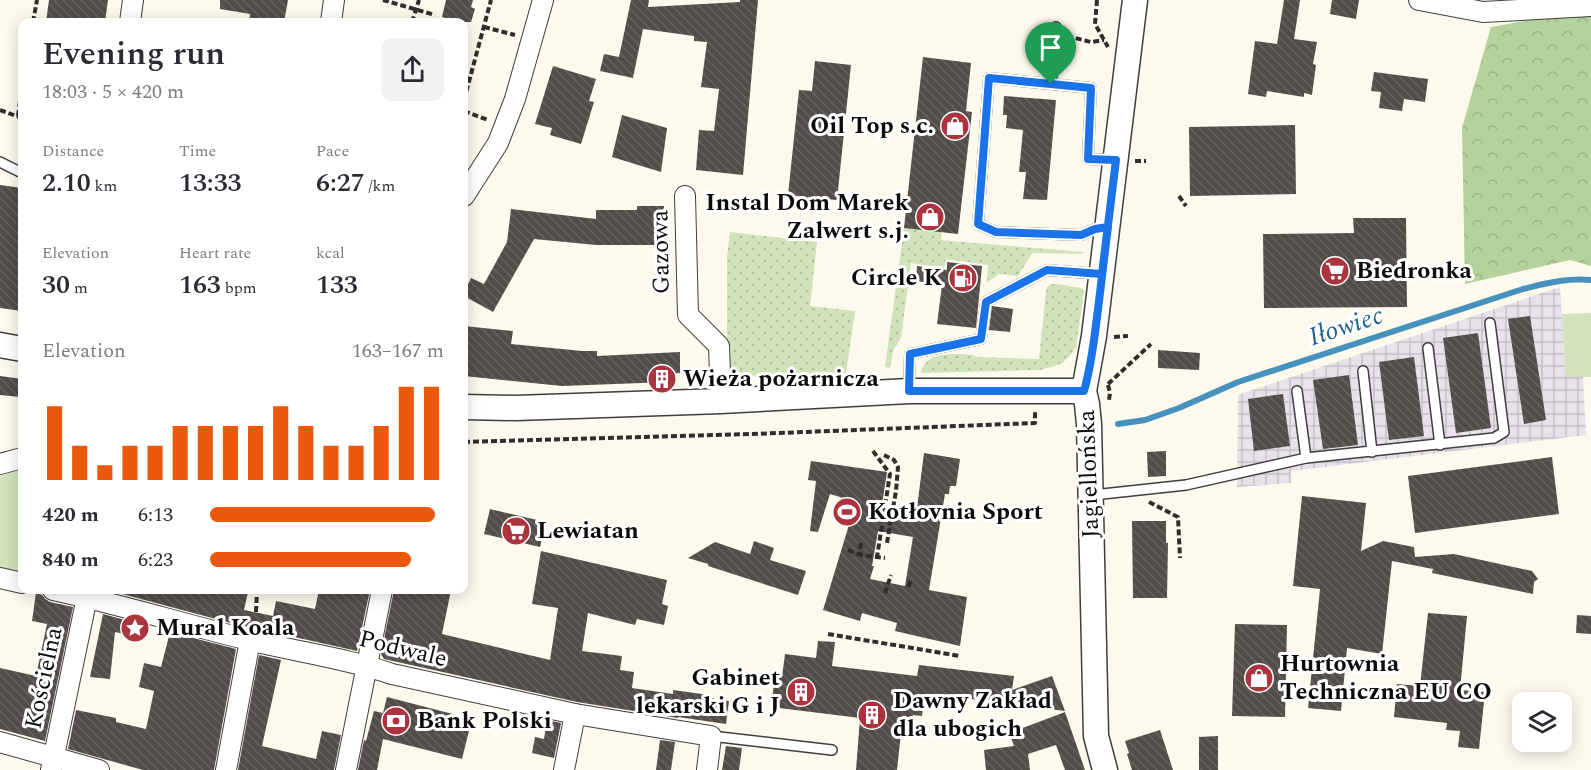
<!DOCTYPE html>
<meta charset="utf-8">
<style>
body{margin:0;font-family:Spectral,serif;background:#f2f2f3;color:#2b2b33;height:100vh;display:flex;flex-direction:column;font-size:22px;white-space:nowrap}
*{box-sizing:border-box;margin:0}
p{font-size:20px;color:#7c7c81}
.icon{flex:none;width:33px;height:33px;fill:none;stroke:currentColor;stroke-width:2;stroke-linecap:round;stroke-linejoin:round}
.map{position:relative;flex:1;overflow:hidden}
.sheet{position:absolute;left:18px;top:18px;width:450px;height:576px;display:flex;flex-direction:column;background:#fff;border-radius:12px;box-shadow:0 3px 15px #0003}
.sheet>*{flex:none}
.controls{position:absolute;left:1512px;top:692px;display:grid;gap:12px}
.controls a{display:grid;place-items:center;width:60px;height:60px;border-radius:12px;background:#fff;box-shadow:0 3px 15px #0003;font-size:30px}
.pin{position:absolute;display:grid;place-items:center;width:51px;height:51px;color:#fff;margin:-62px -26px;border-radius:50% 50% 50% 0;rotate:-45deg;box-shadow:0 0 6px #0007}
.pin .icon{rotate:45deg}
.round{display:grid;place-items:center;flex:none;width:63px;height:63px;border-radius:12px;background:#f2f2f3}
.headline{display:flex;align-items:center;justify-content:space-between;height:102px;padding:0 24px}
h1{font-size:33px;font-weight:600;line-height:45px}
.stats{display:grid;grid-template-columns:repeat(3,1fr);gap:9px;height:102px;padding:6px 24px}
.stats div{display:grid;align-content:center}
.stats b{font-size:26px;font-weight:600}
.stats small{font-size:16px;font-weight:400}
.stats p{font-size:16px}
.chart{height:168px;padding:12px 24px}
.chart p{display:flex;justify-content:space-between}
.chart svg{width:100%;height:108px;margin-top:6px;stroke:#ea580c;stroke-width:6}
ul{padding:0 24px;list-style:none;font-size:20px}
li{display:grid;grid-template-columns:96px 72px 1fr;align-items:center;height:45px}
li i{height:15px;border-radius:8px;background:#ea580c}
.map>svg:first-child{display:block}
</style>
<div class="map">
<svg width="1591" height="770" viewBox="0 0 1591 770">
<defs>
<pattern id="industrial-grid" width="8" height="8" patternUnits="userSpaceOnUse" patternTransform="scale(1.5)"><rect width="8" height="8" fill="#e8e1ea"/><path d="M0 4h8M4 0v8" fill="none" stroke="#c6c0c8"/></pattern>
<pattern id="grass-dots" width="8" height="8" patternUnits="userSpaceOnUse" patternTransform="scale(1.5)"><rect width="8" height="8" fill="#d1e3ba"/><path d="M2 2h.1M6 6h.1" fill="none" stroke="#b2c29f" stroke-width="1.8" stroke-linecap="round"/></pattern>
<pattern id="forest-crowns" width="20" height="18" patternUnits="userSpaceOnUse" patternTransform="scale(1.5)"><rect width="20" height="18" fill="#b6d29c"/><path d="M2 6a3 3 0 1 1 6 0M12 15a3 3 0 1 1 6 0" fill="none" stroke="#9bb385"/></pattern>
<pattern id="building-back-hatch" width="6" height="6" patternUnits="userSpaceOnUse" patternTransform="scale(1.5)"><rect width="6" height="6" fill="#534d49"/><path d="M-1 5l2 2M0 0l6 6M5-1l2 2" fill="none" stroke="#67625f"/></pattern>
</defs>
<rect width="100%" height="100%" fill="#fdf9ed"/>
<polygon fill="url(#industrial-grid)" points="1560,287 1566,376 1583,377 1586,435 1291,471 1291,483 1237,487 1238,395"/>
<g fill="url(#grass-dots)">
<polygon points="904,228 942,232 941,240 950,241 1085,252 1080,254 1032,253 1018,276 999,274 987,283 988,265 946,259 944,268 911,263 901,337 893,351 890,368 885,367"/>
<polygon points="730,232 817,242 810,306 855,311 846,373 735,377 727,366 727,257"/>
<path d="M1051,284H1056L1081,288L1084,292L1076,347L1069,357L1061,364L1040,370L921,373C925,350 956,354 973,355L976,357L1039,359L1046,292L1047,287Z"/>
</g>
<polygon fill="url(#forest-crowns)" points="1591,9 1591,266 1570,260 1465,284 1462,128 1491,27"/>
<g fill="#d1e3ba">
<polygon points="1591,313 1591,377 1566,377 1562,314"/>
<polygon points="22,469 22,571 0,567 0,476"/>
</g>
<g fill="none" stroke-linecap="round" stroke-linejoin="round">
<path stroke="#4792bd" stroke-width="6" d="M1118,424L1145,420L1179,408L1238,382L1523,289C1548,283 1565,278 1591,280"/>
</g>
<g fill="url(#building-back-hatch)" fill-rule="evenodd">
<polygon points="49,0 108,0 105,22 46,22"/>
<polygon points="220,0 288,0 284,22 249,22 250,14 220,9"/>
<polygon points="446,0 473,0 471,7 475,9 471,22 445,22 446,18 442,17"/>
<polygon points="631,0 649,0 648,7 740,2 740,0 758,0 743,175 696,170 699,130 714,131 719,89 701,87 707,42 694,41 694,36 643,29 633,78 600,71 604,54 619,57"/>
<polygon points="1284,0 1300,0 1294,39 1317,42 1313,64 1316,65 1312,95 1304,93 1304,97 1267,91 1266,97 1248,94 1255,41 1277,44"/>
<polygon points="1332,0 1359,0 1356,19 1330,14"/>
<polygon points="923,57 971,63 966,111 972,112 958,234 904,228"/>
<polygon points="815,61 851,65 837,200 824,199 823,207 803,205 804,197 788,195 799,90 812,91"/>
<polygon points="553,66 596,79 589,101 594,102 581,144 550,135 552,128 535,124"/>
<polygon points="1374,72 1428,79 1425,102 1404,99 1402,111 1379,108 1381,92 1371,91"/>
<polygon points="1004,96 1056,100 1047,200 1023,199 1026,172 1019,172 1023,130 1006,128 1007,115 1003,115"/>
<polygon points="622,115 667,128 661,172 612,157"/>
<polygon points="1295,125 1296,194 1190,196 1189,127"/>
<polygon points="0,185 22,188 22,311 0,308"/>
<polygon points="637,206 664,206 664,245 596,245 534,239 493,312 464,296 464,293 471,278 484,284 507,242 511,209 596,219 596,210 637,210"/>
<polygon points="1353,218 1406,218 1407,307 1264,308 1263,234 1354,233"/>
<polygon points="947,262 982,266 976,328 937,324 942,285 916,281 917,266 947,270"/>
<polygon points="992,306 1013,309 1010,332 989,330"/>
<polygon points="1530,316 1546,420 1524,424 1508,319"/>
<polygon points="464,326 513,331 511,344 582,351 597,351 597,356 680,352 680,373 667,374 668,382 562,386 464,376"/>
<polygon points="1478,333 1491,428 1456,433 1443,338"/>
<polygon points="1158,350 1200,353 1199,370 1158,368"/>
<polygon points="1414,357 1424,436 1389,440 1379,362"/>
<polygon points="1349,375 1358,445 1323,449 1313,380"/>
<polygon points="0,376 22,379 20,397 0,395"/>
<polygon points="1283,394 1290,446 1254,451 1248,399"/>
<polygon points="1166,451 1166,476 1148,477 1147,452"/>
<path d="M924,453L960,459L956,486H950L949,494H945L929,590L967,597L960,646L895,631L897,623L862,613L860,621L823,610L856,502L830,494L818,532L810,531L816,481L808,480L811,461L887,472L881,511L916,516ZM878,531L913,537L905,586L870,579L874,566H872Z"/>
<polygon points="1552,457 1559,514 1415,533 1408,476"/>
<polygon points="1302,496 1366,503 1361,551 1383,541 1414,547 1415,557 1454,554 1532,571 1538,579 1534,582 1533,594 1432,573 1433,569 1392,561 1382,654 1347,648 1341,711 1308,708 1320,589 1293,586"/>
<polygon points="490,509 546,522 540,547 484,534"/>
<polygon points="1132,521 1166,521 1166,543 1168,543 1167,598 1133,598"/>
<polygon points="754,541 774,548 770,560 806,571 798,595 708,566 708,564 688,558 715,542 750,554"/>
<polygon points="541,551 667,580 662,604 668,606 664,625 637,619 635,625 588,613 582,651 622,656 620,670 634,672 632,688 673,694 673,690 709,695 709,698 729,701 726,724 678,717 678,718 577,702 384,659 381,654 394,590 451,590 442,634 550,660 558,608 532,604"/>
<polygon points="112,590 237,590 248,592 244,610 273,616 276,601 315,609 319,590 370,590 357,651 227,622 111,591"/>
<polygon points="36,593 42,595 45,599 50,602 73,607 45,741 0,729 0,668 36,676 47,624 32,621"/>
<polygon points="1428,613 1467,616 1460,690 1485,692 1479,749 1458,747 1460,731 1446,730 1447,723 1394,717 1397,684 1420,686"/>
<polygon points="103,614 136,623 133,636 115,632 110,679 90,677"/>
<polygon points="1577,615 1591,616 1591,634 1576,633"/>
<polygon points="1235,624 1287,625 1285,717 1232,716"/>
<polygon points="170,632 236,649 214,770 143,770 68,749 76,710 116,718 116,722 146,729 154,691 139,687 144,663 161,667"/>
<polygon points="818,641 835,642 832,666 917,676 919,665 1014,676 1012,690 1052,676 1065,711 931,694 930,700 924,699 922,716 913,715 911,725 902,724 897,770 856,770 860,718 771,707 775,676 782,677 785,654 816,658"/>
<polygon points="259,655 281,660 262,746 316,759 322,731 341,735 334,770 238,770"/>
<polygon points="387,697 472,719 462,759 383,739 377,770 358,770 364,740 366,741 374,711 383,713"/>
<polygon points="1065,712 1085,770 1065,770 1056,745 1028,754 1030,770 986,770 984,750 1014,746 1009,733"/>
<polygon points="547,720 561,723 554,758 532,753 535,737 544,739"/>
<polygon points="1160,730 1173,770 1132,770 1127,754 1129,753 1125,741"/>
<polygon points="1218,736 1218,770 1199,770 1199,737"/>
<polygon points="660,740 675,742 671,770 656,770"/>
<polygon points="726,746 742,748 739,770 722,770"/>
</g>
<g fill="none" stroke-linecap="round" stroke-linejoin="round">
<g stroke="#3f3f3f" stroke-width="12">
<g id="service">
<polyline points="1051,84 1056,27"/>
<polyline points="0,162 22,173"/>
<polyline points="1106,228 1095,229 1081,235 996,232 978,224 989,78 1091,88 1088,159 1116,160"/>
<polyline points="1428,348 1440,445"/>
<polyline points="1363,371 1372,452"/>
<polyline points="909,389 910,354 981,339 986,302 1047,270 1100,274"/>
<polyline points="1297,391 1306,458"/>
<polyline points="1093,495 1186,485 1306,458 1494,438 1504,432 1490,323"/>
<polyline points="711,736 832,750"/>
</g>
</g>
<g stroke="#3f3f3f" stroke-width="22">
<g id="minor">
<polyline points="1419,0 1483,12 1591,6"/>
<polyline points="130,22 133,0"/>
<polyline points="331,22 334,0"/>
<polyline points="464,196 498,143 515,99 543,0"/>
<polyline points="685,196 688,315 719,346 721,401"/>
<polyline points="0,464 22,458"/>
<polyline points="0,578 22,583"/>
<path d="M53,590C119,604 183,624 249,640C297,652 346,658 392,674L575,714L711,736L707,770"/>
<polyline points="0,742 99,770"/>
<polyline points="51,770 87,597"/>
<polyline points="226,770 250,640"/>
<polyline points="346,770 382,590"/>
<polyline points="564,770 575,714"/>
</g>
</g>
<g stroke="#3f3f3f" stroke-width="27">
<g id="tertiary">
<polyline points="0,345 22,349"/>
<polyline points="464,407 516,408 721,401 909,391 1084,391"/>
<polyline points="1105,770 1096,736 1089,424 1087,404 1084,391 1094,336 1135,0"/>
</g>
</g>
<g stroke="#2e2e2e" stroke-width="4" stroke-dasharray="6 3" stroke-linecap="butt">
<polyline points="383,0 435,15"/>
<polyline points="1097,0 1095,24 1108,47"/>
<polyline points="33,22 37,0"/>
<polyline points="412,22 419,0"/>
<polyline points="484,27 515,35"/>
<polyline points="1067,36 1091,42 1104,40"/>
<polyline points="464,100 491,0"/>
<polyline points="0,110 22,118"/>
<polyline points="464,111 488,120"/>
<polyline points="18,116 22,87"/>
<polyline points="1135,161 1146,161"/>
<polyline points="1179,196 1186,206"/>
<polyline points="1114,337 1128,336"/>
<polyline points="1108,384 1151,344"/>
<polyline points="1108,385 1110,393 1109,400"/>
<polyline points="464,442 753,434 1035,423 1035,411"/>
<polyline points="873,451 890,474 877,557"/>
<polyline points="884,455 894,460 898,467 896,491 887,543"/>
<polyline points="1149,502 1178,517 1180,558"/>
<polyline points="861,543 860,555 885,558"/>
<polyline points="848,550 860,555"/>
<polyline points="909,587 910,580"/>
<polyline points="885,593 891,575"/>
<polyline points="256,612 257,590"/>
<polyline points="828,634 960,656"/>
</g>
<use href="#service" stroke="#fff" stroke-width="9"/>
<use href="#minor" stroke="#fff" stroke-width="20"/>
<use href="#tertiary" stroke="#fff" stroke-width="24"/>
</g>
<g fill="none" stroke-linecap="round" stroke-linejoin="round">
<g stroke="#fff" stroke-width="12">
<path id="route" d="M1051,84L1091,88L1088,159L1116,160L1102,274L1047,270L986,302L981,339L910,354L909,391H1084C1091,367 1094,342 1097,317C1101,287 1104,257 1108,227L1095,229L1081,235L996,232L978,224L989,78L1051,84"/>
</g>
<use href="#route" stroke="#1a73e8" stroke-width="8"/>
</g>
<defs>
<g id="shop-disc" transform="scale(1.5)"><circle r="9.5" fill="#ab343f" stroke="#fff"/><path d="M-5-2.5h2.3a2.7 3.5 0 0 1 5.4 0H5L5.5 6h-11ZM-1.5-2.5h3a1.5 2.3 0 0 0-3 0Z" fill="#fff"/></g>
<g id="supermarket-disc" transform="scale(1.5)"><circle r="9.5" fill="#ab343f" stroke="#fff"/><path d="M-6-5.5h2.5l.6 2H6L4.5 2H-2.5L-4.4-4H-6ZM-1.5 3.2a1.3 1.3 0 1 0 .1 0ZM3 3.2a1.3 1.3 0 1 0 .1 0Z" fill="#fff"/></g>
<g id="fuel-disc" transform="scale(1.5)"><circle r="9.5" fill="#ab343f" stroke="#fff"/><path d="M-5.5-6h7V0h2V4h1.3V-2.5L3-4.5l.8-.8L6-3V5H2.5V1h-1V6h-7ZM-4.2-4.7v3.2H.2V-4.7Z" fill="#fff"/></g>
<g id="building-disc" transform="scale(1.5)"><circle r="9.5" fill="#ab343f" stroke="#fff"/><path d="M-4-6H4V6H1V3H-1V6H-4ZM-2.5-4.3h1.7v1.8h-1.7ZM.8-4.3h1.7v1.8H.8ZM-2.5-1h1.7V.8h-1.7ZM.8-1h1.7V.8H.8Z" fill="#fff"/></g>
<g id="stadium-disc" transform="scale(1.5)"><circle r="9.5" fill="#ab343f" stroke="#fff"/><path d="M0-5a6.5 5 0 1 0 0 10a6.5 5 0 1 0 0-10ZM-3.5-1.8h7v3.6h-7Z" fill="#fff"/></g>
<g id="sight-disc" transform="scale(1.5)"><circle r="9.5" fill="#ab343f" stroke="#fff"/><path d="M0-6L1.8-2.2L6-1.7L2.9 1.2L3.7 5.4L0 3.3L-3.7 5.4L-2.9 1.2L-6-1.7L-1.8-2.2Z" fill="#fff"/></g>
<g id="bank-disc" transform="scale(1.5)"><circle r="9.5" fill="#ab343f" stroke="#fff"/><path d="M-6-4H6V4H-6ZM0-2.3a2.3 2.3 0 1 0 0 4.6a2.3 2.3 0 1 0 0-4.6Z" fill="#fff"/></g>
</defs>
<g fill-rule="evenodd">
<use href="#shop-disc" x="955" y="126"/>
<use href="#shop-disc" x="930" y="217"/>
<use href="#supermarket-disc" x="1335" y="271"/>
<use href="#fuel-disc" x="963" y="278"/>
<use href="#building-disc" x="662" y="379"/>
<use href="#stadium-disc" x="847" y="512"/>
<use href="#supermarket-disc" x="516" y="531"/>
<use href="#sight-disc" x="135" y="628"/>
<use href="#shop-disc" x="1259" y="678"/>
<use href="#building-disc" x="801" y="692"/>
<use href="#building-disc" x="872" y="715"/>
<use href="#bank-disc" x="396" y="721"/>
</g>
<g text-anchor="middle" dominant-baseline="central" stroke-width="6" stroke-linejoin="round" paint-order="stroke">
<g font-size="24" font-weight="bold" fill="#0c0c0c" stroke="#fff" text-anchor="start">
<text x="934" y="126" text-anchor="end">Oil Top s.c.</text>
<text x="909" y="203" text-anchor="end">Instal Dom Marek<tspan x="909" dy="28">Zalwert s.j.</tspan></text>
<text x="1356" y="271">Biedronka</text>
<text x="942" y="278" text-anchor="end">Circle K</text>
<text x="683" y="379">Wieża pożarnicza</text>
<text x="868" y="512">Kotłovnia Sport</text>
<text x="537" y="531">Lewiatan</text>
<text x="156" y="628">Mural Koala</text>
<text x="1280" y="664">Hurtownia<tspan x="1280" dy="28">Techniczna EU CO</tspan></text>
<text x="780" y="678" text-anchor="end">Gabinet<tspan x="780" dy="28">lekarski G i J</tspan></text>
<text x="893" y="701">Dawny Zakład<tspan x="893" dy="28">dla ubogich</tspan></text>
<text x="417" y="721">Bank Polski</text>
</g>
<g font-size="24" fill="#0c0c0c" stroke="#fff">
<text transform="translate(661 252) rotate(-91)">Gazowa</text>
<text transform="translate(1089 474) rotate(-92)">Jagiellońska</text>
<text transform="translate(403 649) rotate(14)">Podwale</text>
<text transform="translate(44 678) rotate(-78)">Kościelna</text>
</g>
<g font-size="26" font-style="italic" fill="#24648e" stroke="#fff">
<text transform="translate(1346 326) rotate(-18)">Iłowiec</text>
</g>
</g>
</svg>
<div class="controls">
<a><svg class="icon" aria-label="layers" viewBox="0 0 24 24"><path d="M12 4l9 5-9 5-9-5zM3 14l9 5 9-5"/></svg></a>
</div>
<div class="pin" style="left:1051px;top:84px;background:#1e9e55"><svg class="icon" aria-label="arrive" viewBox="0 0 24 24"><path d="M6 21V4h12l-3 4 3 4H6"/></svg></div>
<section class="sheet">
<div class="headline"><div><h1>Evening run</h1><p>18:03 · 5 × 420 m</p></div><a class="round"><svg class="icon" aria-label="share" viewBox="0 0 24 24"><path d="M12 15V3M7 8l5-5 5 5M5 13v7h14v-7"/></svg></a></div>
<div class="stats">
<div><p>Distance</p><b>2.10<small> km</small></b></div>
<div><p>Time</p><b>13:33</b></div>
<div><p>Pace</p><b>6:27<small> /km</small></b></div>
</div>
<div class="stats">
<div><p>Elevation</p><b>30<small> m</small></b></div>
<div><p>Heart rate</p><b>163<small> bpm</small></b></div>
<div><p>kcal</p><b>133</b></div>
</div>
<div class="chart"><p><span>Elevation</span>163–167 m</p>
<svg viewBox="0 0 160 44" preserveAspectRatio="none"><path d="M5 44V14M15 44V30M25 44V38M35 44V30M45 44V30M55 44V22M65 44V22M75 44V22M85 44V22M95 44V14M105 44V22M115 44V30M125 44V30M135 44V22M145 44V6M155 44V6"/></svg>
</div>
<ul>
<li><b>420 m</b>6:13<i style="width:96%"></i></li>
<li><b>840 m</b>6:23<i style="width:86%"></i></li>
</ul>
</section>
</div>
